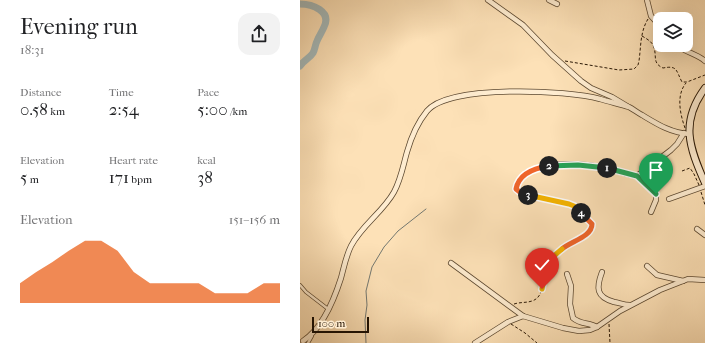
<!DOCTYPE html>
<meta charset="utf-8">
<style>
body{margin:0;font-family:"IM FELL French Canon",serif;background:#f2f2f2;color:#202124;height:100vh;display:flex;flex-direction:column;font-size:15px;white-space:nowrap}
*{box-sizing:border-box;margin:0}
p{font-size:13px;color:#757577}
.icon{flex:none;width:22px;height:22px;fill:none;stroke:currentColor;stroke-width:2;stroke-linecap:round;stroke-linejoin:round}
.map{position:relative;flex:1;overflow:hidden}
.side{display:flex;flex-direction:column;background:#fff;width:300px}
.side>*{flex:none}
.controls{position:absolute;left:353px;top:12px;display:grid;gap:8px}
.controls a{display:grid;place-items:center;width:40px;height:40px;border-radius:8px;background:#fff;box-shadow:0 4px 16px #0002;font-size:20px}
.scale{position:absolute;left:12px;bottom:10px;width:57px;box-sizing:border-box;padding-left:4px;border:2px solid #271503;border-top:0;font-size:11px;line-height:14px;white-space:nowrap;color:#271503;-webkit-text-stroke:3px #feecd0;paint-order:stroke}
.pin{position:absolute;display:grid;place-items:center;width:34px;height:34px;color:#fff;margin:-41px -17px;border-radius:50% 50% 50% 0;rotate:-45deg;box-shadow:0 0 4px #0007}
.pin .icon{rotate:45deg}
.km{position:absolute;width:20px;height:20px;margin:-10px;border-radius:50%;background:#222;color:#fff;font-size:11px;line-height:20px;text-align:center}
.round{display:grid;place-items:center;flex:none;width:42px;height:42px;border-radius:12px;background:#f2f2f2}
.overview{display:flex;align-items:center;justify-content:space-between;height:68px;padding:0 20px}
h1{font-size:22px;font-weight:600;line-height:30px}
.figures{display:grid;grid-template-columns:repeat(3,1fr);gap:6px;height:68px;padding:4px 20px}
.figures div{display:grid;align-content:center}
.figures b{font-size:17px;font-weight:600}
.figures small{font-size:11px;font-weight:400}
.figures p{font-size:11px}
.chart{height:112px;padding:8px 20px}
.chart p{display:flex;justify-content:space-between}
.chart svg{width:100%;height:72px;margin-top:4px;fill:#ea580c;opacity:.7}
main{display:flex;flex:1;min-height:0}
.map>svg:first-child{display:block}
</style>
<main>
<section class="side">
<div class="overview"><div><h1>Evening run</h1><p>18:31</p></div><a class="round"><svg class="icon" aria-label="share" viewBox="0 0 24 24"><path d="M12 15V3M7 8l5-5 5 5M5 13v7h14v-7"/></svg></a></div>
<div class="figures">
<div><p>Distance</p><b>0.58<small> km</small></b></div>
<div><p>Time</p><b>2:54</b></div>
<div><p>Pace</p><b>5:00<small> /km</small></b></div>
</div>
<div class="figures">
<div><p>Elevation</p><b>5<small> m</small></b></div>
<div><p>Heart rate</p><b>171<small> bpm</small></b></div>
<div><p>kcal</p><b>38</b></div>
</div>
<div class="chart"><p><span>Elevation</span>151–156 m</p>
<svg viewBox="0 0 160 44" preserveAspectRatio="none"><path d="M0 44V32L10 25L20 19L30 12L40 6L50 6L60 12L70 25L80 32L90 32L100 32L110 32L120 38L130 38L140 38L150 32L160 32V44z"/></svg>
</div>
</section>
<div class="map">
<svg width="405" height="343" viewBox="0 0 405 343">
<rect width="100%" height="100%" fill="#fde1b7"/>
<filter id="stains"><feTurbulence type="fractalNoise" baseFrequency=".005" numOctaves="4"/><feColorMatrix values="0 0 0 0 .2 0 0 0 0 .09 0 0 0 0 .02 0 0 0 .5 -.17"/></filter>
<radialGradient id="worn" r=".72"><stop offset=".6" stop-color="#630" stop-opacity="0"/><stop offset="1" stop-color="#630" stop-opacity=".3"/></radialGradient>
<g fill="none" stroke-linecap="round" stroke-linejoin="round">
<polyline stroke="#737871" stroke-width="1" points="66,343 65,320 67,305 66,291 72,267 84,247 98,231 126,209"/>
<path stroke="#a5babb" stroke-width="7" d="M0,4C12,4 32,11 24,27C22,32 19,36 17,41C15,45 15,50 13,53C10,58 4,60 0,66"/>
<g stroke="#5c4830" stroke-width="4">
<g id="lane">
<polyline points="0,285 6,292 28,309"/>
<polyline points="8,343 12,336"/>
</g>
</g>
<g stroke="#5c4830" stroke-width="6">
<g id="street">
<polyline points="188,0 223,25 252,55 281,81 291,88 312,97 327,106"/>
<polyline points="249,0 257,4"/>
<polyline points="347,0 351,16 360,26"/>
<path d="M376,45C385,52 397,54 405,61"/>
<path d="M226,173C250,161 281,163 306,168C317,170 327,175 337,176L371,150L377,144L384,133"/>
<polyline points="337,176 356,194 356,200 351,212"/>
<polyline points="369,199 405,186"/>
<polyline points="397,229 405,235"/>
<polyline points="151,263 223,316"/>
<polyline points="347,266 357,275 383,281"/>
<path d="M302,272C296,288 296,297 314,302C320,303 324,305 330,305"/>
<path d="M267,274L271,286L270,304L273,318C281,325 289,322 297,327"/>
<path d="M3,341C23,328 34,300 41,278C44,267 46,256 51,246C62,225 83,212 94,192C101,179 103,166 107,152C111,138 118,122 127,111C149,84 268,90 300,99C309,102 320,104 329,107C333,109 338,113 342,115C357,124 371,133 389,134"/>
<polyline points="175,343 208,322 223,316 263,328 279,331 290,330 297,327 320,311 360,290 388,279 405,280"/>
</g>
</g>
<g stroke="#271503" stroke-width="8">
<path id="secondary" d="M405,88C380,122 389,147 405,183"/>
</g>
<g stroke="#271503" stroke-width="1" stroke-dasharray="3 2" stroke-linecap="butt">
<path d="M342,36C347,39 353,42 354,48C357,56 352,63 363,68C378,65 376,71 382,82H387L405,75"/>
<path d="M265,61L319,70L334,69L338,65L339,61C341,47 340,32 348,19"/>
<path d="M385,128C380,114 376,95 386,83"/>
<polyline points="382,171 390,168 394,174 399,185"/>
<polyline points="401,192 405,205"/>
<path d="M214,304C220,302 226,303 232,301C245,297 242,279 245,269C247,263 252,258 256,254C260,249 266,245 271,242C279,238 289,237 292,226L290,222L274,206L217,191C214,186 219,180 223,176"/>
<polyline points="211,324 225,333 237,343"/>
<polyline points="309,324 310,343"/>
</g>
<use href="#lane" stroke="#feecd0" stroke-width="2.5"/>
<use href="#street" stroke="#feecd0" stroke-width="4.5"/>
<use href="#secondary" stroke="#feecd0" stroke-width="6"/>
</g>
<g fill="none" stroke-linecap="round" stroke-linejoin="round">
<g stroke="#fff" stroke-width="8">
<polyline id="split-1" points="307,168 337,176 356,194"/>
</g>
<g stroke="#fff" stroke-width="8">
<polyline id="split-2" points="249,166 278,165 307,168"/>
</g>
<g stroke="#fff" stroke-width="8">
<path id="split-3" d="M228,195L221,193L216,189C219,173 235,168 249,166"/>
</g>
<g stroke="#fff" stroke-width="8">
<polyline id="split-4" points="228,195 269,204 274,206 281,213"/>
</g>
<g stroke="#fff" stroke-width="8">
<path id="split-5" d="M262,249C271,241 292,237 292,224L281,213"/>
</g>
<g stroke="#fff" stroke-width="8">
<path id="split-6" d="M242,289C244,282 243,276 245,269C247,261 256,254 262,249"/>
</g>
<use href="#split-1" stroke="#22a559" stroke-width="5"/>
<use href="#split-2" stroke="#22a559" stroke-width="5"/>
<use href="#split-3" stroke="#f0652b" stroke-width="5"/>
<use href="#split-4" stroke="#f5b400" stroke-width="5"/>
<use href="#split-5" stroke="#f0652b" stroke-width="5"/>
<use href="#split-6" stroke="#f5b400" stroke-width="5"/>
</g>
<rect width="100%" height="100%" filter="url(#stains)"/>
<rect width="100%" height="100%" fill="url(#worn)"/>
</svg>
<div class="controls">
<a><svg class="icon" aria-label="layers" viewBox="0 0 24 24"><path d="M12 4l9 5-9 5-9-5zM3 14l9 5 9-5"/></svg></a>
</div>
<div class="scale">100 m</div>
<div class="pin" style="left:356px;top:194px;background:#1e9e55"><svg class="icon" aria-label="arrive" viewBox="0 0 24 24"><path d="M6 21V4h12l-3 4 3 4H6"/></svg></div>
<div class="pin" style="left:242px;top:289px;background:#d93025"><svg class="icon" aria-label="check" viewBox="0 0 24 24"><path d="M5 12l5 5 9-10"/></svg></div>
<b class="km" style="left:307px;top:168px">1</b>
<b class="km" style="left:249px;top:166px">2</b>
<b class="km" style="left:228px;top:195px">3</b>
<b class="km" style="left:281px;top:213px">4</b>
</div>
</main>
